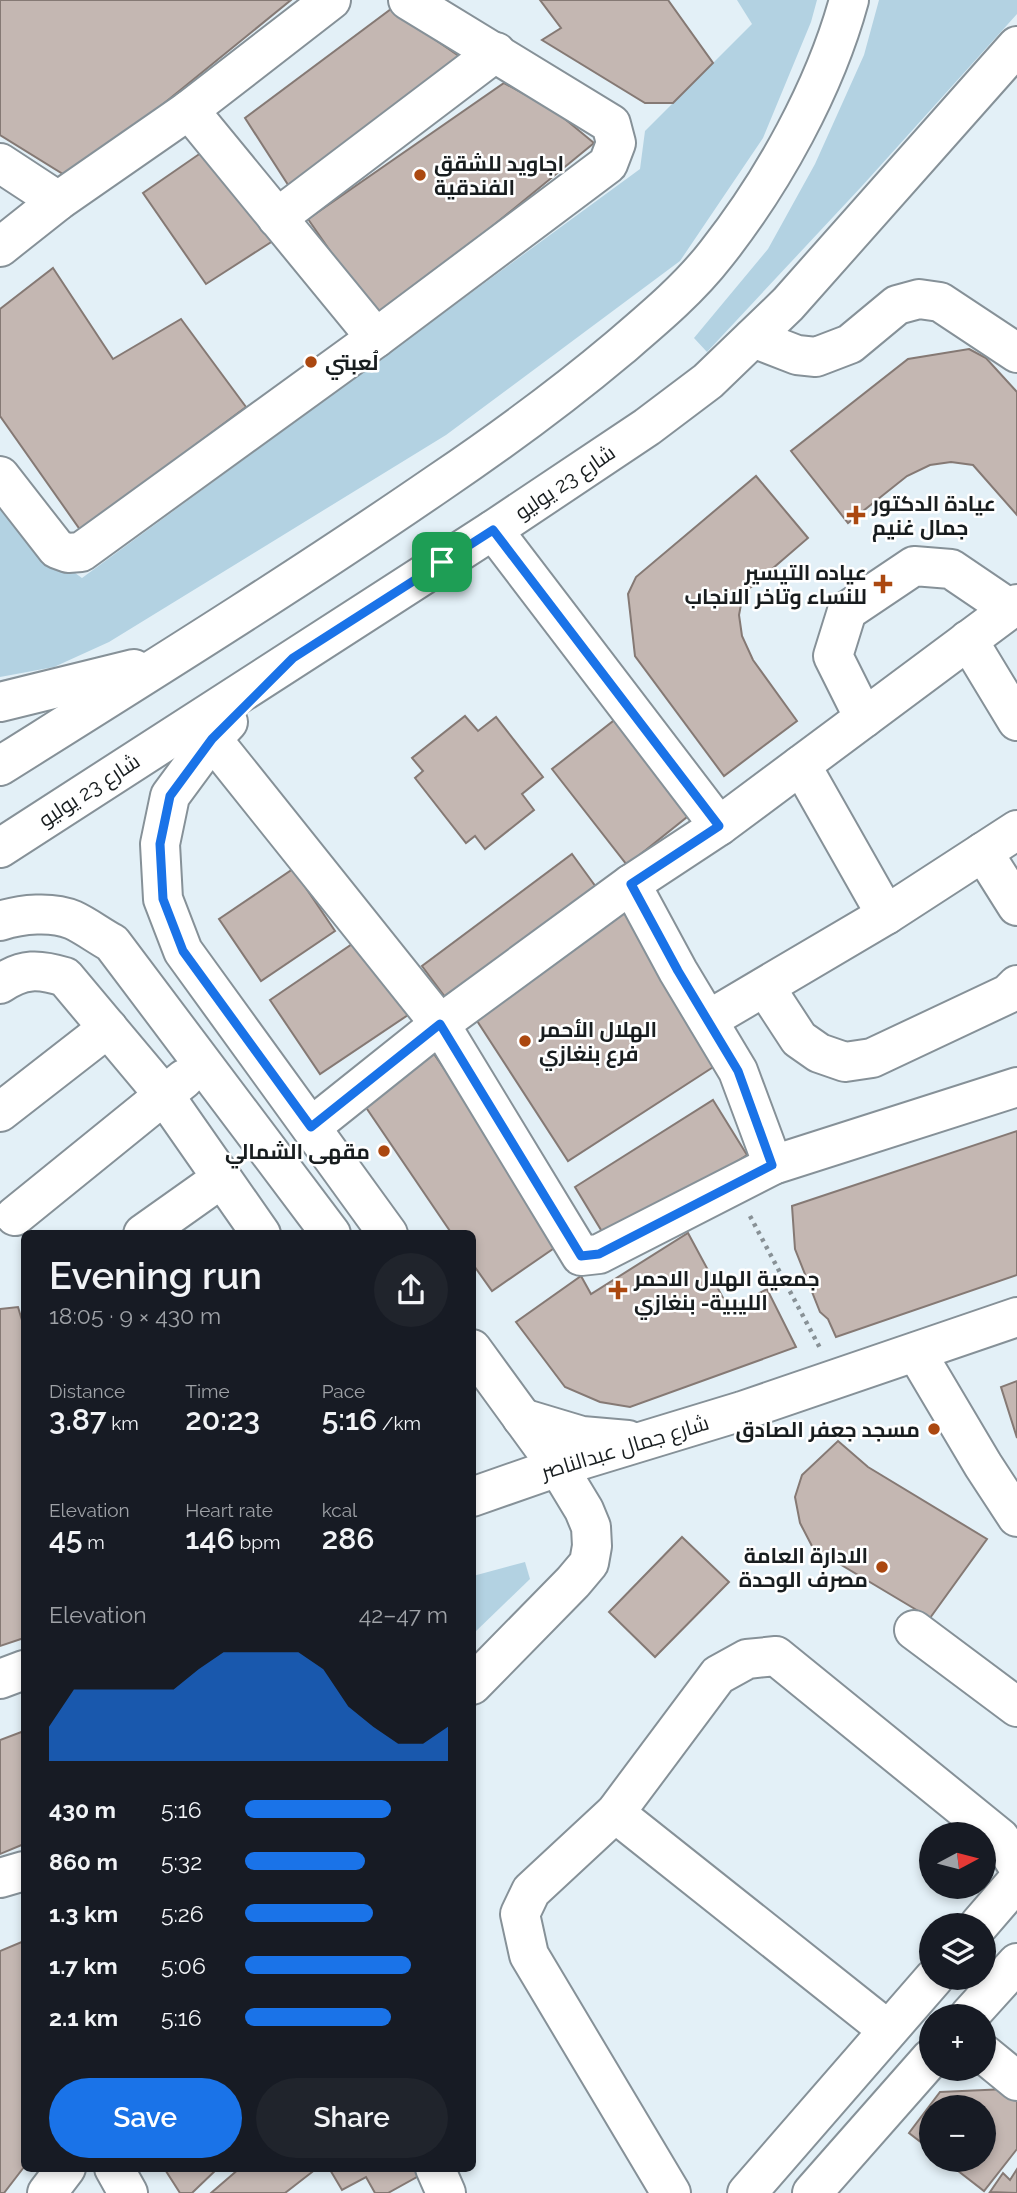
<!DOCTYPE html>
<meta charset="utf-8">
<style>
body{margin:0;font-family:Raleway,Cairo,sans-serif;background:#20242c;color:#f1f3f6;height:100vh;display:flex;flex-direction:column;font-size:26px;white-space:nowrap}
*{box-sizing:border-box;margin:0}
p{font-size:23px;color:#9ea1a6}
.icon{flex:none;width:38px;height:38px;fill:none;stroke:currentColor;stroke-width:2;stroke-linecap:round;stroke-linejoin:round}
.map{position:relative;flex:1;overflow:hidden}
.panel{position:absolute;left:21px;top:1230px;width:455px;height:942px;display:flex;flex-direction:column;background:#171b24;border-radius:10px;box-shadow:0 4px 10px #0003}
.panel>*{flex:none}
.needle{width:46px;rotate:83deg}
.fabs{position:absolute;left:919px;top:1822px;display:grid;gap:14px}
.fabs a{display:grid;place-items:center;width:77px;height:77px;border-radius:50%;background:#171b24;box-shadow:0 4px 10px #0003;font-size:35px}
.pin{position:absolute;display:grid;place-items:center;width:60px;height:60px;color:#fff;margin:-30px;border-radius:14px;box-shadow:0 4px 10px #0006}
.round{display:grid;place-items:center;flex:none;width:74px;height:74px;border-radius:37px;background:#20242c}
.head{display:flex;align-items:center;justify-content:space-between;height:119px;padding:0 28px}
h1{font-size:38px;font-weight:600;line-height:52px}
.metrics{display:grid;grid-template-columns:repeat(3,1fr);gap:10px;height:119px;padding:7px 28px}
.metrics div{display:grid;align-content:center}
.metrics b{font-size:30px;font-weight:600}
.metrics small{font-size:19px;font-weight:400}
.metrics p{font-size:19px}
.chart{height:196px;padding:14px 28px}
.chart p{display:flex;justify-content:space-between}
.chart svg{width:100%;height:126px;margin-top:7px;fill:#1a73e8;opacity:.7}
.primary-button{display:flex;gap:14px;margin-top:auto;padding:14px 28px}
.primary-button a{flex:1;height:80px;border-radius:42px;background:#1a73e8;color:#fff;font-size:28px;font-weight:600;line-height:80px;text-align:center}
.primary-button a+a{background:#20242c;color:#f1f3f6}
ul{padding:0 28px;list-style:none;font-size:23px}
li{display:grid;grid-template-columns:112px 84px 1fr;align-items:center;height:52px}
li i{height:18px;border-radius:9px;background:#1a73e8}
.map>svg:first-child{display:block}
</style>
<div class="map">
<svg width="1017" height="2193" viewBox="0 0 1017 2193">
<rect width="100%" height="100%" fill="#e3f0f7"/>
<g fill="#b3d2e2">
<polygon points="737,0 817,0 811,22 763,138 680,261 446,435 109,642 54,667 0,677 0,495 36,545 82,578 640,169 645,131 752,24"/>
<polygon points="879,0 1017,0 1017,14 862,186 707,352 694,338 768,249 815,164 864,55"/>
<polygon points="525,1562 530,1579 473,1634 473,1576"/>
</g>
<g fill="#c4b7b2" stroke="#857974" stroke-width="2">
<polygon points="0,0 291,0 71,179 0,135"/>
<polygon points="540,0 668,0 713,63 673,103 645,103 542,40 561,28"/>
<polygon points="391,9 466,61 294,194 245,118"/>
<polygon points="504,83 554,110 594,143 378,320 308,219"/>
<polygon points="208,148 279,237 206,284 143,193"/>
<polygon points="53,268 113,359 181,319 246,407 81,531 0,416 0,309"/>
<polygon points="969,349 986,358 1017,392 1017,515 973,465 951,462 930,465 907,476 848,523 791,451 908,359"/>
<polygon points="756,476 808,538 743,594 739,615 742,636 753,660 797,721 724,776 635,656 628,594 636,577"/>
<polygon points="465,716 478,731 496,717 543,777 522,794 534,810 485,849 475,836 466,843 415,778 423,771 412,758"/>
<polygon points="617,718 692,813 627,865 552,769"/>
<polygon points="572,854 604,898 454,1009 422,966"/>
<polygon points="293,869 335,931 261,981 219,919"/>
<polygon points="622,907 721,1062 568,1161 468,1007"/>
<polygon points="361,938 411,1013 320,1074 270,1000"/>
<polygon points="434,1054 563,1242 492,1291 472,1263 472,1234 452,1234 363,1103"/>
<polygon points="713,1100 747,1155 609,1243 575,1187"/>
<polygon points="1017,1131 1017,1275 836,1337 828,1319 820,1312 795,1249 792,1206"/>
<polygon points="688,1233 729,1309 767,1289 796,1347 630,1407 600,1402 565,1387 516,1322 581,1276 591,1294"/>
<polygon points="18,1307 24,1327 24,1638 0,1646 0,1309"/>
<polygon points="1017,1381 1017,1438 1001,1387"/>
<polygon points="838,1441 868,1467 987,1539 930,1618 813,1548 800,1523 795,1497 802,1475"/>
<polygon points="682,1537 729,1582 655,1657 609,1612"/>
<polygon points="24,1731 24,1844 0,1854 0,1740"/>
<polygon points="24,1941 24,2167 4,2193 0,2193 0,1951"/>
<polygon points="1007,2089 1017,2096 1017,2149 984,2191 944,2160 984,2160 984,2107 931,2107 931,2150 909,2133 940,2092"/>
<polygon points="164,2168 218,2168 192,2193 180,2193"/>
<polygon points="240,2168 315,2168 316,2169 285,2193 211,2193"/>
<polygon points="329,2168 433,2168 388,2193 375,2193 366,2177 342,2190"/>
<polygon points="1017,2169 1017,2193 990,2192 1003,2173 1010,2180"/>
</g>
<g fill="none" stroke-linecap="round" stroke-linejoin="round">
<g stroke="#869198" stroke-width="42">
<g id="minor">
<polyline points="189,110 376,338"/>
<polyline points="0,163 58,201"/>
<polyline points="277,218 496,52"/>
<polyline points="0,247 58,201 189,110 331,0"/>
<polyline points="753,338 797,355 816,357 850,344 897,305 919,299 940,302 1017,353"/>
<polyline points="0,476 57,549 68,553 81,552 376,338 608,164 616,143 611,124 408,0"/>
<polyline points="493,530 719,826"/>
<polyline points="968,640 1017,721"/>
<polyline points="864,718 833,656 847,611 914,566 951,569 1010,609"/>
<polyline points="228,722 212,739 170,796 160,844 163,899 183,951 388,1234"/>
<polyline points="212,739 440,1024 581,1256 599,1254 773,1165 1017,1087"/>
<polyline points="801,765 886,915"/>
<polyline points="983,852 1017,906"/>
<polyline points="631,884 678,971 738,1071 773,1165"/>
<path d="M0,921C21,914 52,911 73,920C86,926 99,936 112,943L331,1234"/>
<path d="M0,984C23,968 39,969 65,977L164,1095L261,1234"/>
<polyline points="765,987 799,1039 819,1053 845,1062 872,1058 1008,994 1017,985"/>
<polyline points="708,1020 886,915 1017,830"/>
<polyline points="0,1112 108,1028"/>
<polyline points="311,1127 440,1024 631,884 719,826 1017,604"/>
<polyline points="15,1216 184,1079"/>
<polyline points="143,1234 222,1178"/>
<polyline points="472,1349 558,1467 584,1510 591,1527 592,1546 589,1563 573,1582 472,1685"/>
<polyline points="916,1352 983,1465 1017,1517"/>
<polyline points="914,1630 1017,1707"/>
<polyline points="615,1813 888,2030"/>
<polyline points="0,1878 24,1871"/>
<polyline points="979,1925 1017,1881"/>
<polyline points="969,2016 1017,1963"/>
<polyline points="984,2054 1017,2081"/>
<polyline points="114,2168 128,2193"/>
<polyline points="435,2168 446,2193"/>
<polyline points="47,2193 66,2168"/>
<polyline points="671,2193 529,1955 520,1914 531,1891 615,1813 718,1675 747,1659 776,1656 1000,1838 1017,1865"/>
<polyline points="747,2193 934,1978"/>
<polyline points="812,2193 931,2058"/>
</g>
</g>
<g stroke="#869198" stroke-width="42">
<g id="major">
<polyline points="0,702 134,669"/>
<path d="M0,766C148,673 296,581 440,482C502,440 562,396 619,348C653,319 689,289 716,254C773,182 825,88 849,0"/>
<polyline points="0,848 493,530 647,427 708,381 788,304 1017,46"/>
<polyline points="522,1418 582,1436 628,1440"/>
<polyline points="472,1497 558,1467 742,1411 1017,1317"/>
<polyline points="0,1679 24,1670"/>
</g>
</g>
<polyline stroke="#889196" stroke-width="4.5" stroke-dasharray="3.5 5" stroke-linecap="butt" points="750,1216 820,1348"/>
<use href="#minor" stroke="#fff" stroke-width="38"/>
<use href="#major" stroke="#fff" stroke-width="38"/>
</g>
<g fill="none" stroke-linecap="round" stroke-linejoin="round">
<g stroke="#fff" stroke-width="14">
<polygon id="route" points="493,530 719,826 631,884 678,971 738,1071 772,1165 599,1254 581,1256 440,1024 311,1127 183,951 163,899 160,844 170,796 212,739 293,658"/>
</g>
<use href="#route" stroke="#1a73e8" stroke-width="9"/>
</g>
<g fill="#ab4810" stroke="#fff" stroke-width="2.5">
<circle cx="420" cy="175" r="7"/>
<circle cx="311" cy="362" r="7"/>
<path d="M852.5 504.5h7v7h7v7h-7v7h-7v-7h-7v-7h7z"/>
<path d="M879.5 573.5h7v7h7v7h-7v7h-7v-7h-7v-7h7z"/>
<circle cx="525" cy="1041" r="7"/>
<circle cx="384" cy="1151" r="7"/>
<path d="M614.5 1279.5h7v7h7v7h-7v7h-7v-7h-7v-7h7z"/>
<circle cx="934" cy="1429" r="7"/>
<circle cx="882" cy="1567" r="7"/>
</g>
<g text-anchor="middle" dominant-baseline="central" stroke-width="5" stroke-linejoin="round" paint-order="stroke">
<g font-size="21" font-weight="bold" fill="#181d1f" stroke="#fff" text-anchor="start">
<text x="434" y="163">اجاويد للشقق<tspan x="434" dy="24">الفندقية</tspan></text>
<text x="325" y="362">لُعبتي</text>
<text x="872" y="503">عيادة الدكتور<tspan x="872" dy="24">جمال غنيم</tspan></text>
<text x="867" y="572" text-anchor="end">عياده التيسير<tspan x="867" dy="24">للنساء وتاخر الانجاب</tspan></text>
<text x="539" y="1029">الهلال الأحمر<tspan x="539" dy="24">فرع بنغازي</tspan></text>
<text x="370" y="1151" text-anchor="end">مقهى الشمالي</text>
<text x="634" y="1278">جمعية الهلال الاحمر<tspan x="634" dy="24">الليبية- بنغازي</tspan></text>
<text x="920" y="1429" text-anchor="end">مسجد جعفر الصادق</text>
<text x="868" y="1555" text-anchor="end">الادارة العامة<tspan x="868" dy="24">مصرف الوحدة</tspan></text>
</g>
<g font-size="21" fill="#181d1f" stroke="#fff">
<text transform="translate(565 482) rotate(-34)">شارع 23 يوليو</text>
<text transform="translate(89 790) rotate(-33)">شارع 23 يوليو</text>
<text transform="translate(625 1447) rotate(-17)">شارع جمال عبدالناصر</text>
</g>
</g>
</svg>
<div class="fabs">
<a><svg class="needle" viewBox="-14 -14 28 28"><path d="M0-13l5 13h-10z" fill="#e53935"/><path d="M0 13l5-13h-10z" fill="#9ea1a6"/></svg></a>
<a><svg class="icon" aria-label="layers" viewBox="0 0 24 24"><path d="M12 4l9 5-9 5-9-5zM3 14l9 5 9-5"/></svg></a>
<a>+</a>
<a>−</a>
</div>
<div class="pin" style="left:442px;top:562px;background:#1e9e55"><svg class="icon" aria-label="arrive" viewBox="0 0 24 24"><path d="M6 21V4h12l-3 4 3 4H6"/></svg></div>
<section class="panel">
<div class="head"><div><h1>Evening run</h1><p>18:05 · 9 × 430 m</p></div><a class="round"><svg class="icon" aria-label="share" viewBox="0 0 24 24"><path d="M12 15V3M7 8l5-5 5 5M5 13v7h14v-7"/></svg></a></div>
<div class="metrics">
<div><p>Distance</p><b>3.87<small> km</small></b></div>
<div><p>Time</p><b>20:23</b></div>
<div><p>Pace</p><b>5:16<small> /km</small></b></div>
</div>
<div class="metrics">
<div><p>Elevation</p><b>45<small> m</small></b></div>
<div><p>Heart rate</p><b>146<small> bpm</small></b></div>
<div><p>kcal</p><b>286</b></div>
</div>
<div class="chart"><p><span>Elevation</span>42–47 m</p>
<svg viewBox="0 0 160 44" preserveAspectRatio="none"><path d="M0 44V32L10 19L20 19L30 19L40 19L50 19L60 12L70 6L80 6L90 6L100 6L110 12L120 25L130 32L140 38L150 38L160 32V44z"/></svg>
</div>
<ul>
<li><b>430 m</b>5:16<i style="width:72%"></i></li>
<li><b>860 m</b>5:32<i style="width:59%"></i></li>
<li><b>1.3 km</b>5:26<i style="width:63%"></i></li>
<li><b>1.7 km</b>5:06<i style="width:82%"></i></li>
<li><b>2.1 km</b>5:16<i style="width:72%"></i></li>
</ul>
<div class="primary-button"><a>Save</a><a>Share</a></div>
</section>
</div>
